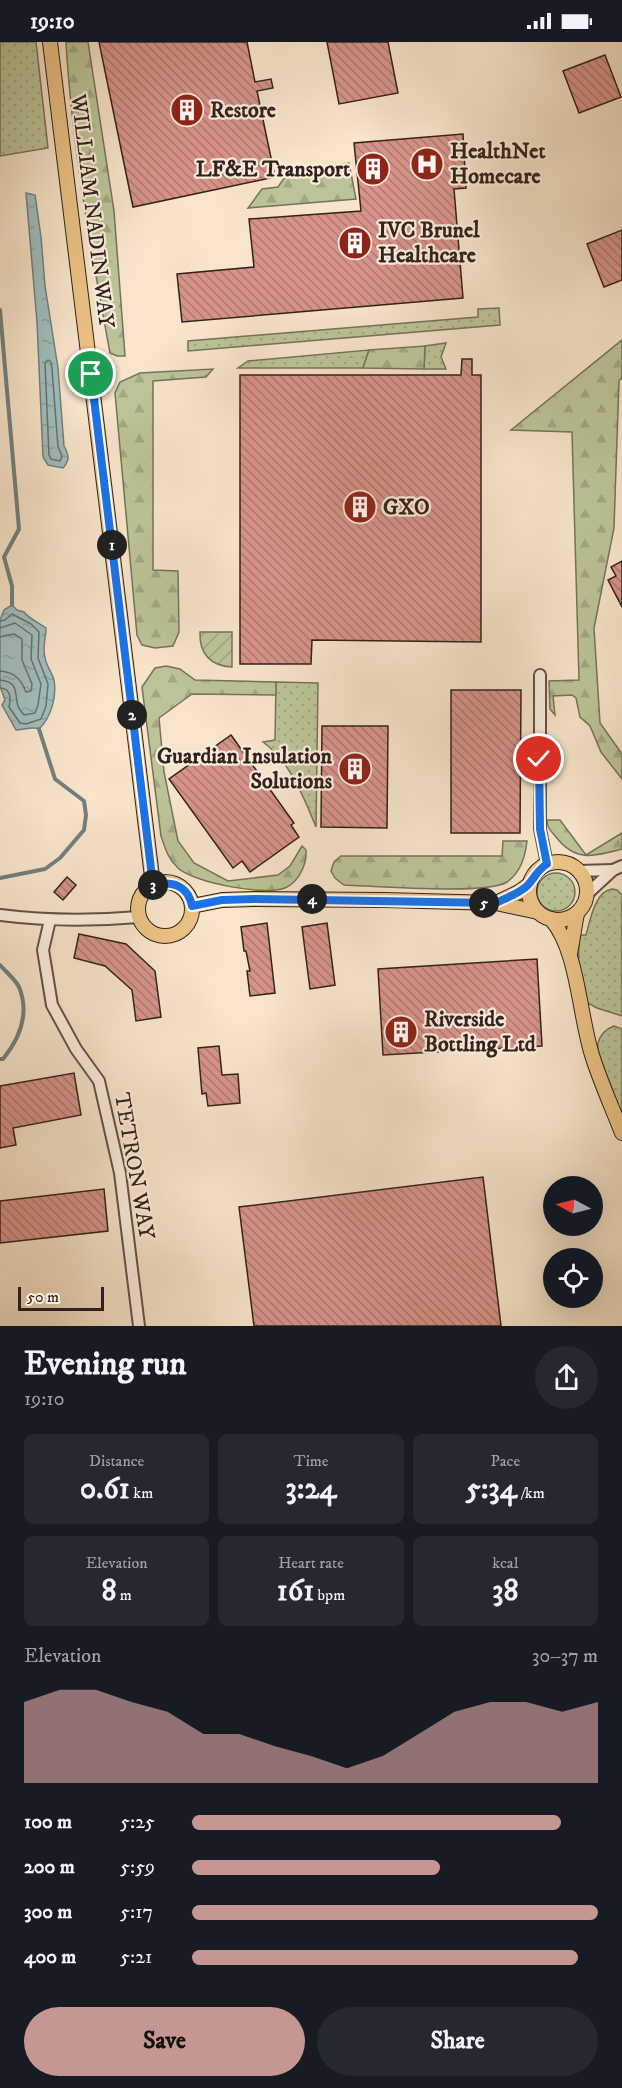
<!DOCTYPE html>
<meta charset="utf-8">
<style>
body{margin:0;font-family:"IM FELL DW Pica",serif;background:#242831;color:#f1f3f6;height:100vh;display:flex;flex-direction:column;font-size:22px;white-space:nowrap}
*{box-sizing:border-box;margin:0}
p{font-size:20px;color:#9ea1a6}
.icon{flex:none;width:33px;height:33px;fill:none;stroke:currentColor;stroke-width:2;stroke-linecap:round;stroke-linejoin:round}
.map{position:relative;height:1284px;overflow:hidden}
.panel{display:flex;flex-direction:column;background:#171b24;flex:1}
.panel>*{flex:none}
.needle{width:39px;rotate:277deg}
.tools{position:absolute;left:543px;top:1134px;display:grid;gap:12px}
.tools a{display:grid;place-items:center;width:60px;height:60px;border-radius:50%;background:#171b24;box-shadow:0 6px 24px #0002;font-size:30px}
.scale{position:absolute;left:18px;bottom:15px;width:86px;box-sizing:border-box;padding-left:6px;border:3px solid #32221c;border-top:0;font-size:16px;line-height:21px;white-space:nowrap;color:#32221c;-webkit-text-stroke:4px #faeddd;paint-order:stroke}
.pin{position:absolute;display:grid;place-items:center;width:51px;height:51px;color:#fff;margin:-26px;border:3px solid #fff;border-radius:50%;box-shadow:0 2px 6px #0007}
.km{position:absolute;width:30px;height:30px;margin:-15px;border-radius:50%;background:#222;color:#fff;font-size:16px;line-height:30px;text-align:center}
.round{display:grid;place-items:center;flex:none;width:63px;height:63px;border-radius:32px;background:#242831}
.head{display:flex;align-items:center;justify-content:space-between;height:102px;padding:0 24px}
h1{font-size:33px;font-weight:700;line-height:45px}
.figures{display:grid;grid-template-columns:repeat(3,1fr);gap:9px;height:102px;padding:6px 24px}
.figures div{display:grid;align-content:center;border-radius:9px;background:#242831;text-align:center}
.figures b{font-size:30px;font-weight:700}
.figures small{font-size:16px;font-weight:400}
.figures p{font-size:16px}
.chart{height:168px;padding:12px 24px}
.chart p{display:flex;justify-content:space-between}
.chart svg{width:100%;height:108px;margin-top:6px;fill:#c59692;opacity:.7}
.primary-button{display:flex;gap:12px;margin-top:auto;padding:12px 24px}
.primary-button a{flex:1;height:69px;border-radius:36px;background:#c59692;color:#111;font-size:24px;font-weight:700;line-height:69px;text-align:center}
.primary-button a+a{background:#242831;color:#f1f3f6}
ul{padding:0 24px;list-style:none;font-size:20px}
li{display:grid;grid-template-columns:96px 72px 1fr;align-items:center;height:45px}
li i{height:15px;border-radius:8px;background:#c59692}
.status{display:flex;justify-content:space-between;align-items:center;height:42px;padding:0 30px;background:#171b24;direction:ltr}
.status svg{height:16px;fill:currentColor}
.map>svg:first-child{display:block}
</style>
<div class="status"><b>19:10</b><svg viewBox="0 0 49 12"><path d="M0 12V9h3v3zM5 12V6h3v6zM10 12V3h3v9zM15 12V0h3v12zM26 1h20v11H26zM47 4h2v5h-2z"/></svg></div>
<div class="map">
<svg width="622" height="1284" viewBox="0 0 622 1284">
<defs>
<pattern id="grass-dots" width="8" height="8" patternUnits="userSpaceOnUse" patternTransform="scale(1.5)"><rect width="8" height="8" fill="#bbc498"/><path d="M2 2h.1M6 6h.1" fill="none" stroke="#a1a882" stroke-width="1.8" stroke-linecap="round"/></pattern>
<pattern id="forest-firs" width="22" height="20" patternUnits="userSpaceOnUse" patternTransform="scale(1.5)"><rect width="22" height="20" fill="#bbc498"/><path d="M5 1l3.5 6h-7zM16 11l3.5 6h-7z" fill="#a1a882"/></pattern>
<pattern id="garden-furrows" width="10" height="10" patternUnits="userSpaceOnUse" patternTransform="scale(1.5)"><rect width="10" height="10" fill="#bbc498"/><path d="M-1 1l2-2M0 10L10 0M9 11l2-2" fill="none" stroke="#a1a882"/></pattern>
<pattern id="water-ripples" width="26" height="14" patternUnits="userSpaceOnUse" patternTransform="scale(1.5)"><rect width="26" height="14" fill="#9fbdbd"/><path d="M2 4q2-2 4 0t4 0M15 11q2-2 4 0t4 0" fill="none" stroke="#89a2a2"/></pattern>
<pattern id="building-back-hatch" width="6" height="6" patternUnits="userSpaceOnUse" patternTransform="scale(1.5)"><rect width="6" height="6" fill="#d7938a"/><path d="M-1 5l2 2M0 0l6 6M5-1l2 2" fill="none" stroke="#af7870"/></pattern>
</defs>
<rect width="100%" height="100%" fill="#f7e4ca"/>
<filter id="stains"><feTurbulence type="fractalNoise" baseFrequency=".00333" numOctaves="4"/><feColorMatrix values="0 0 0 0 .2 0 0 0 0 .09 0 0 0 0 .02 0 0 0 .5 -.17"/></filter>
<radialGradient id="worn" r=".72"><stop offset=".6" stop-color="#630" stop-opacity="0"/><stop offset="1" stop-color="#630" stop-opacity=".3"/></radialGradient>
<g fill="url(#grass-dots)" stroke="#76735a" stroke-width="1.5">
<polygon points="0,0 36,0 48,106 0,114"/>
<polygon points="499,266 500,283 188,309 188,299 478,275 478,267"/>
<polygon points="446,301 441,315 446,327 424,327 425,304"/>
<polygon points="369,308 363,326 238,326 248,319"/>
<path d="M276,640L318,641L316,785C303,754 291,721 263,700L275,698Z"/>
<circle cx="556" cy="850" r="19"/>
<path d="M612,847L617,848L622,853V974L597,966L586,960C578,936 577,918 580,893H586C590,879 595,849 612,847Z"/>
<path d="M614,984L622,987V1076C617,1062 595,1013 598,1001C600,993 606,987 614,984Z"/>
</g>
<g fill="url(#forest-firs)" stroke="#76735a" stroke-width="1.5">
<path d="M66,0H88L114,169L125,314H117L110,311C91,208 72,105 66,0Z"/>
<polygon points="349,121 356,157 248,166 262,147 278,145 287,132"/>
<polygon points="622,298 622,336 619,338 614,486 594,586 600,681 622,712 622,737 601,710 590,684 580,675 576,656 572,653 553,654 555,673 550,667 549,639 579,638 572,390 511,388"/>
<polygon points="425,304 424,327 363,326 369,308"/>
<polygon points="213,327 206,335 153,339 153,528 178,529 179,590 173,604 155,606 142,603 137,593 115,351 120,340 140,331"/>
<path d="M166,624L180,627L195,638L276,640V653L192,652L159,676L164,730L178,799L194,821L228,839L278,833L290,824L302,804L306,808C307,822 299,840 285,846C265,854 194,841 178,826C168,817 165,806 161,794L142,645L155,626Z"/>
<path d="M547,778H560L586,813L622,791V807C595,814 576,821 556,795C551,789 547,786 547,778Z"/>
<path d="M503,799H527C525,815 521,830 507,840C487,853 374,844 344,843L335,836L331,829L334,820L341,814H502Z"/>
</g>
<path fill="url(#garden-furrows)" stroke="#76735a" stroke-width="1.5" d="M200,590H232V625C211,624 199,612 200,590Z"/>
<g fill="url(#water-ripples)" stroke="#737f7d" stroke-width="1.5">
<path d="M26,151L35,153L41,195L45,244L58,326L64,404C69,413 70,418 63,426L48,423L43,415L37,280Z"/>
<path d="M12,563L17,568L24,570C27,575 40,582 46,586C46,596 42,606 45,615C46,624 52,630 54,638C57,654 51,676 39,687C32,684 23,688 16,688L2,663L5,658L0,644V578L4,568Z"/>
</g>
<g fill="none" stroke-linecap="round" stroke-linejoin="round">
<g stroke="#68706c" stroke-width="1.5">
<polygon points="48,318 51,320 52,327 58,405 62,414 60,419 51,417 49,413 45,321"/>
<path d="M0,579L5,578L12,572L31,582L39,590L38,616L48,642L46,664L41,677L26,682L20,681L9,665C11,657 11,646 0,646"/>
<path d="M0,586L15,581L32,593L31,617L41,642L38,663L35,671L24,673C22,670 19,668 18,664C14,652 20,640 0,638"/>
<path d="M0,595L14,592L22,597V618L32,642L31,649L26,650C21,637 14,630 0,629"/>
</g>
<g stroke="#737f7d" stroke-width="4">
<polyline points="0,268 19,487 4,515 12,544 12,563"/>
<polyline points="0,836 45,827 60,816 84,788 86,773 84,759 55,737 39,687"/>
<path d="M0,923C6,930 15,937 19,945C30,972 20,996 3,1017H0"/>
</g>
</g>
<g fill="url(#building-back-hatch)" stroke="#32221c" stroke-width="1.5">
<polygon points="99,0 247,0 255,40 271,37 273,46 257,49 275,135 133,165"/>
<polygon points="327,0 388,0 398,51 339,62"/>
<polygon points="605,13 621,55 579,71 563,29"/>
<polygon points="463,92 466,146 454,147 463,256 182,280 177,232 254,225 249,177 361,169 354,101"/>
<polygon points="622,188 622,238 604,245 587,202"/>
<polygon points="462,317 472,317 472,333 481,333 481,600 312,598 311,622 240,622 240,333 461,333"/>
<polygon points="622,519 622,565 608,538 616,534 611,525"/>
<polygon points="451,648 521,648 520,791 451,791"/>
<polygon points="322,684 388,684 387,786 321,785"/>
<polygon points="231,693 294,781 291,783 299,795 250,830 242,819 233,826 169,737"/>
<polygon points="67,835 76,843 63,858 54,850"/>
<polygon points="267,881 275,951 250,954 247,929 250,929 246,909 244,909 241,885"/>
<polygon points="327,881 335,943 310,947 302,885"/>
<polygon points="79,892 126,902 155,929 161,975 136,979 132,948 105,924 74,916"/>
<polygon points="537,917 542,1004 383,1013 378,927"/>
<polygon points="219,1004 222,1033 238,1032 240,1061 208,1064 206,1051 202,1052 198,1006"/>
<polygon points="74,1031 81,1073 13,1086 16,1103 0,1106 0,1044"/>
<polygon points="483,1135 501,1284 254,1284 239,1165"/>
<polygon points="104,1147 108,1189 0,1201 0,1159"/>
</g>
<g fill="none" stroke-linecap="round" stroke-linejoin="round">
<g stroke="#635248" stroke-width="14">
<g id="minor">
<polyline points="540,633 540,787 547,822"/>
<polyline points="578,829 613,828"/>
<polyline points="587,852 613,828 622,824"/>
<path d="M0,873C47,879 92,879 139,875"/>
<polyline points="50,878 43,908 52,963 76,1007 99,1039 120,1131 139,1284"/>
</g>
</g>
<g stroke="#32221c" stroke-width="16">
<g id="major">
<polyline points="50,0 153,843"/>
<circle cx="558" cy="849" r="29"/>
<circle cx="165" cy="867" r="27"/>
<polyline points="496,861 519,850 530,842"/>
<polyline points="192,864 222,858 254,857 385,858 496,861 538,870"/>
<path d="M551,877C578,908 579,972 592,1013C600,1039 612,1065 622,1091"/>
<polyline points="570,912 577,871"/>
</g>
</g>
<use href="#minor" stroke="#faeddd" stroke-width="10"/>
<use href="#major" stroke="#ecc285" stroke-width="14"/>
</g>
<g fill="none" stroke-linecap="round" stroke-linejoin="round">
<g stroke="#fff" stroke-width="12">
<path id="route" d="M91,332L153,843C172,839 188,843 192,864L222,858L254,857L496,861C506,856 518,852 527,844C535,836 536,829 547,822L540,787L539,717"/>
</g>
<use href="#route" stroke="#1a73e8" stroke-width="8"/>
</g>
<defs>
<g id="building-disc" transform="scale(1.725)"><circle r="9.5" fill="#8f2418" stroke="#faeddd"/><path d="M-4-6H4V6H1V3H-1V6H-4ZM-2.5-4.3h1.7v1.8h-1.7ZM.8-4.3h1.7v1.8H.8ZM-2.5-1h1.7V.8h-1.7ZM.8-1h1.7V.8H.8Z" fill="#fff"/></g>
<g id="hospital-disc" transform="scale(1.725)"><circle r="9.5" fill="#8f2418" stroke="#faeddd"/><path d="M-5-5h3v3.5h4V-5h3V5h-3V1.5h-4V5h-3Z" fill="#fff"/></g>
</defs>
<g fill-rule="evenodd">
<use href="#building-disc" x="187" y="68"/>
<use href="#hospital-disc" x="427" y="122"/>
<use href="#building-disc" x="373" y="127"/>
<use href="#building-disc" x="355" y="201"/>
<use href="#building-disc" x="360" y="465"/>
<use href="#building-disc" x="355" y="727"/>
<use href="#building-disc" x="401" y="990"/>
</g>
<g text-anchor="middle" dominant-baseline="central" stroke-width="4.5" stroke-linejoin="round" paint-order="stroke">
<g font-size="22" font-weight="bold" fill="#32221c" stroke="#faeddd" text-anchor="start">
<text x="210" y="68">Restore</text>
<text x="450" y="109">HealthNet<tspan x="450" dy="25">Homecare</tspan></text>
<text x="350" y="127" text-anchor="end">LF&amp;E Transport</text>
<text x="378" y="188">IVC Brunel<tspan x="378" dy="25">Healthcare</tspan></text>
<text x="383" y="465">GXO</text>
<text x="332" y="714" text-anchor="end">Guardian Insulation<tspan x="332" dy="25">Solutions</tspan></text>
<text x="424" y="977">Riverside<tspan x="424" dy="25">Bottling Ltd</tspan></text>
</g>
<g font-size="22" fill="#32221c" stroke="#faeddd">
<text transform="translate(92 169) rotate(83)">WILLIAM NADIN WAY</text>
<text transform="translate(134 1124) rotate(80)">TETRON WAY</text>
</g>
</g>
<rect width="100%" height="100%" filter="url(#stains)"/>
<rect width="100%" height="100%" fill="url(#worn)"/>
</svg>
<div class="tools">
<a><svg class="needle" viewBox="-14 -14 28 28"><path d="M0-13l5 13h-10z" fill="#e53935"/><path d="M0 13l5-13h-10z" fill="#9ea1a6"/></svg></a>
<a><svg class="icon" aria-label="locate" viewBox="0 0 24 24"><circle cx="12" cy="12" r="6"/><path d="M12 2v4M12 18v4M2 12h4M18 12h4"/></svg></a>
</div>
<div class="scale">50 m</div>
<div class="pin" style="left:91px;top:332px;background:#1e9e55"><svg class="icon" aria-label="arrive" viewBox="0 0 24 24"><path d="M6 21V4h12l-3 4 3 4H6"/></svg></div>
<div class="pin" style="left:539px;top:717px;background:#d93025"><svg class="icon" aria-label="check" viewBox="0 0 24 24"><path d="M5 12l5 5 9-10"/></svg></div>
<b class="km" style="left:112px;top:503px">1</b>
<b class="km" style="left:132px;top:673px">2</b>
<b class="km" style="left:153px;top:843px">3</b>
<b class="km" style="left:312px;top:857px">4</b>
<b class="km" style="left:484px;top:861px">5</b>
</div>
<section class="panel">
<div class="head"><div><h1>Evening run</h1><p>19:10</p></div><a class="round"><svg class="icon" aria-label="share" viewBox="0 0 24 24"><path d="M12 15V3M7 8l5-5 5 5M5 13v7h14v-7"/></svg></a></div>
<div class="figures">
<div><p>Distance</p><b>0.61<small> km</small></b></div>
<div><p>Time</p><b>3:24</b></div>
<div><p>Pace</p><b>5:34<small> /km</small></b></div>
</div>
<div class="figures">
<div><p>Elevation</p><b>8<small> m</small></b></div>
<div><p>Heart rate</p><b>161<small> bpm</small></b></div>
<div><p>kcal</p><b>38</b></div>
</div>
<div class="chart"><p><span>Elevation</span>30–37 m</p>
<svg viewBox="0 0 160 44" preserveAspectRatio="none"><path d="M0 44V11L10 6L20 6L30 11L40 15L50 24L60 24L70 29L80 33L90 38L100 33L110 24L120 15L130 11L140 11L150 15L160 11V44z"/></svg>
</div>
<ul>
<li><b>100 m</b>5:25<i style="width:91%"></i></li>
<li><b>200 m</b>5:59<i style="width:61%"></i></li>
<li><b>300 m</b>5:17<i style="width:100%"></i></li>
<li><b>400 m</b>5:21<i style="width:95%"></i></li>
</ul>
<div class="primary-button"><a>Save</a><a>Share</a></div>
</section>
